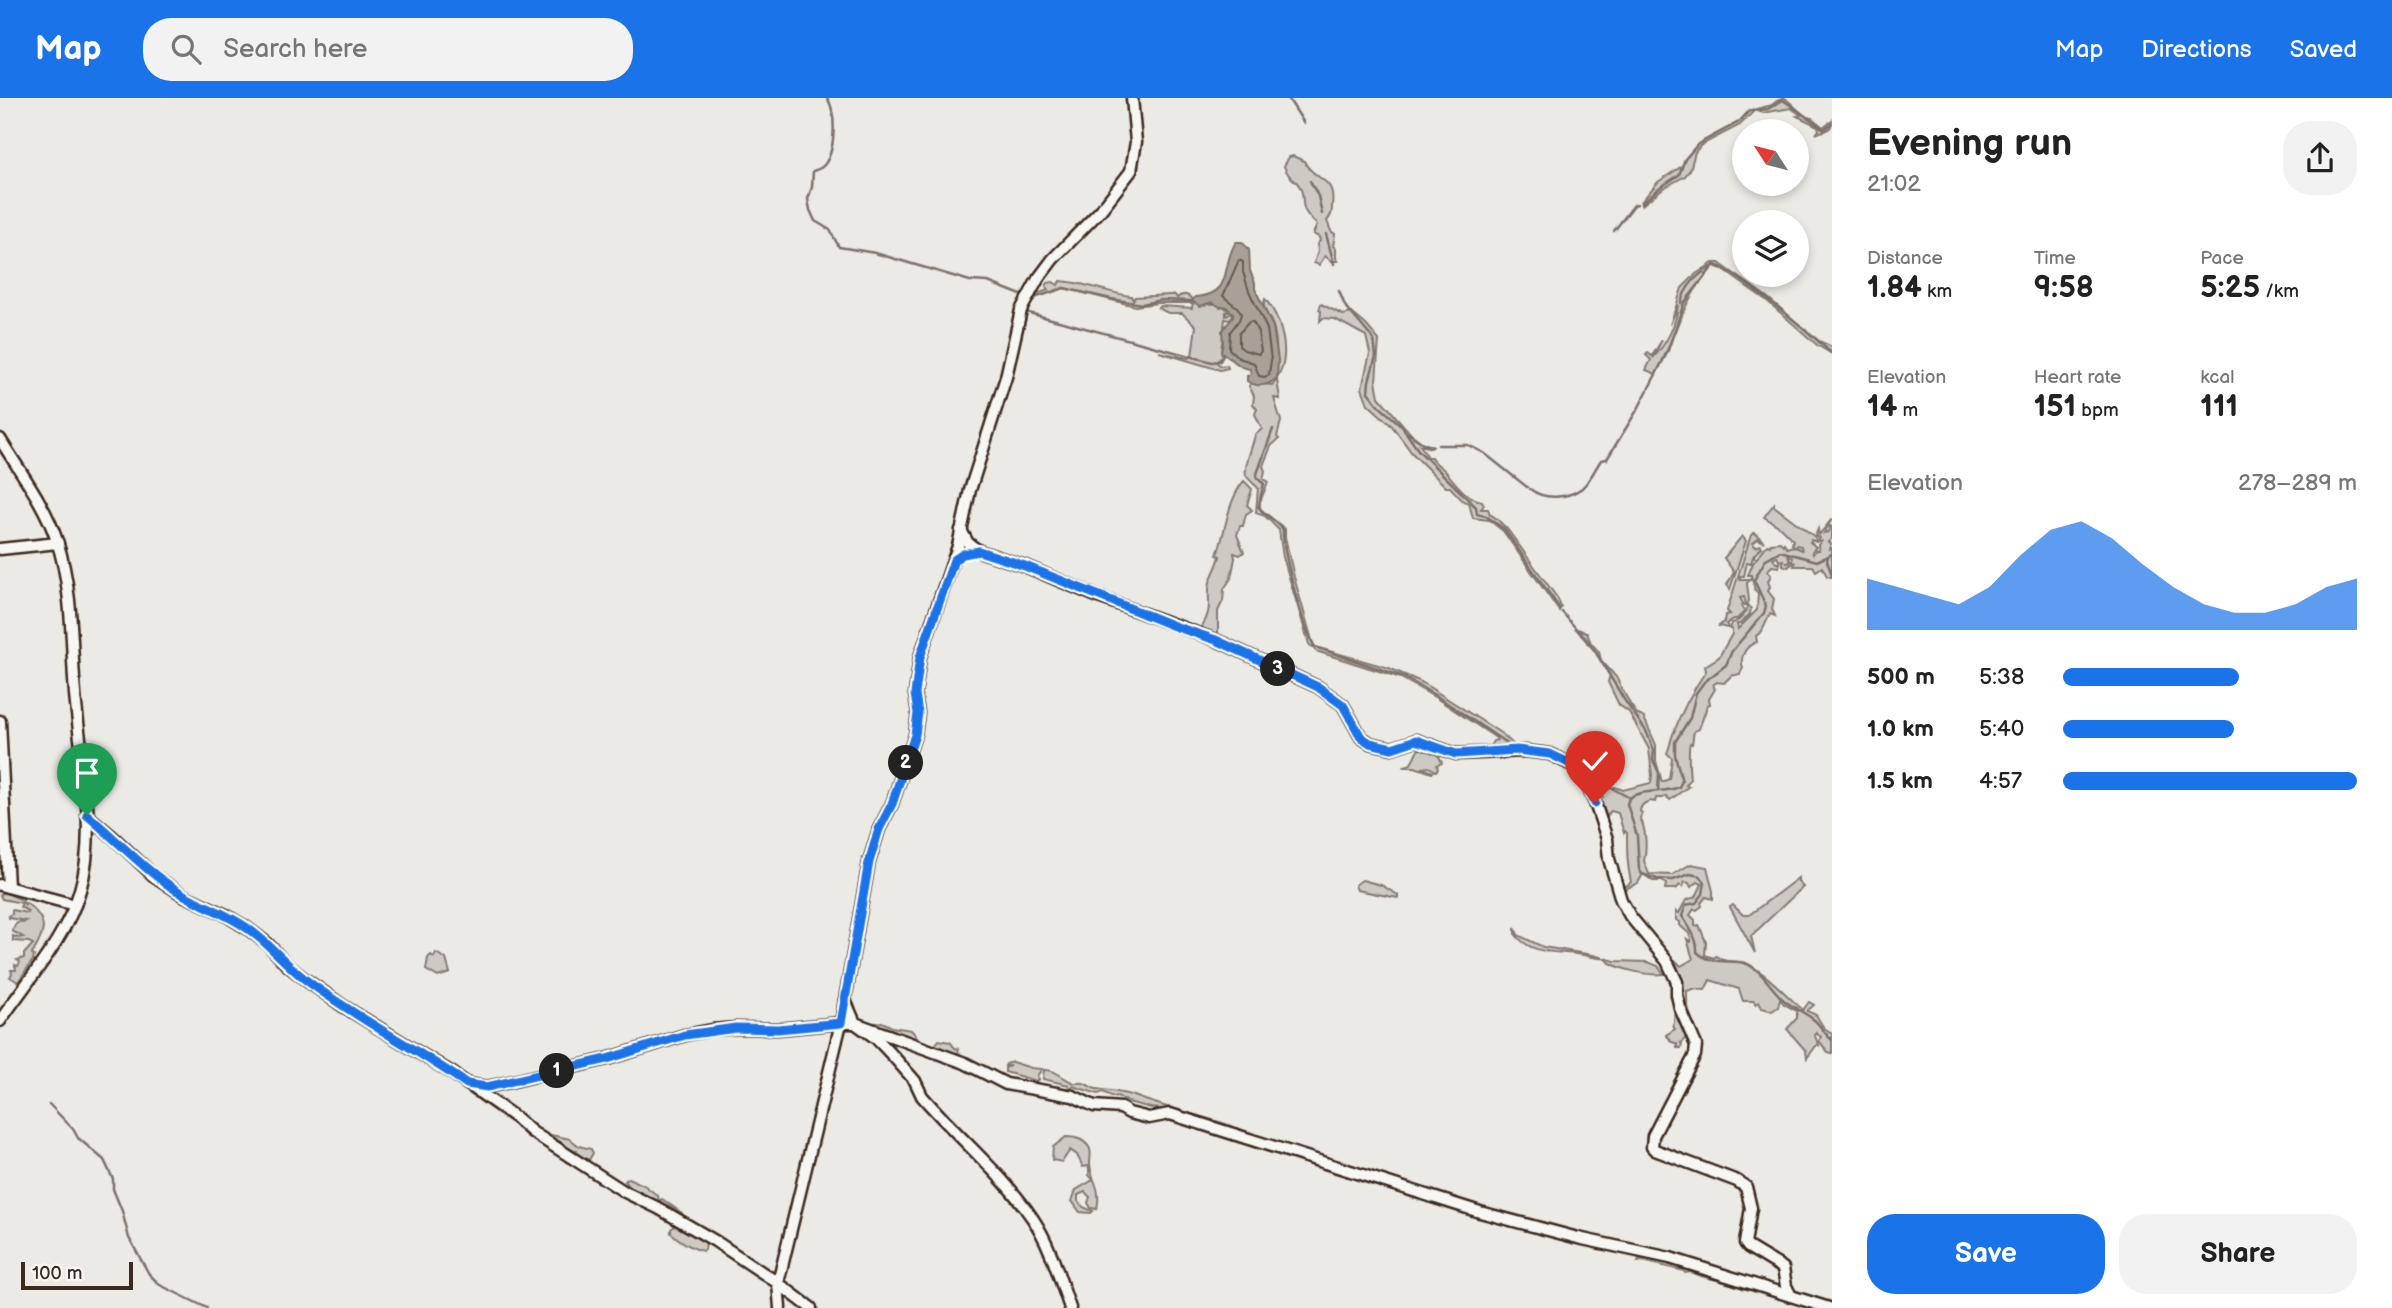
<!DOCTYPE html>
<meta charset="utf-8">
<style>
body{margin:0;font-family:"Balsamiq Sans",sans-serif;background:#f2f2f2;color:#222;height:100vh;display:flex;flex-direction:column;font-size:26px;white-space:nowrap}
*{box-sizing:border-box;margin:0}
p{font-size:23px;color:#767676}
.icon{flex:none;width:38px;height:38px;fill:none;stroke:currentColor;stroke-width:2;stroke-linecap:round;stroke-linejoin:round}
.map{position:relative;flex:1;overflow:hidden}
.panel{display:flex;flex-direction:column;background:#fff;width:560px}
.panel>*{flex:none}
.needle{width:46px;rotate:306deg}
.fabs{position:absolute;left:1732px;top:21px;display:grid;gap:14px}
.fabs a{display:grid;place-items:center;width:77px;height:77px;border-radius:50%;background:#fff;box-shadow:0 4px 10px #0003;font-size:35px}
.scale{position:absolute;left:21px;bottom:18px;width:112px;box-sizing:border-box;padding-left:7px;border:4px solid #3b2a1e;border-top:0;font-size:19px;line-height:24px;white-space:nowrap;color:#3b2a1e;-webkit-text-stroke:5px #f6f6f2;paint-order:stroke}
.pin{position:absolute;display:grid;place-items:center;width:60px;height:60px;color:#fff;margin:-72px -30px;border-radius:50% 50% 50% 0;rotate:-45deg;box-shadow:0 0 7px #0007}
.pin .icon{rotate:45deg}
.km{position:absolute;width:35px;height:35px;margin:-18px;border-radius:50%;background:#222;color:#fff;font-size:19px;line-height:35px;text-align:center}
.round{display:grid;place-items:center;flex:none;width:74px;height:74px;border-radius:28px;background:#f2f2f2}
.overview{display:flex;align-items:center;justify-content:space-between;height:119px;padding:0 35px}
h1{font-size:38px;font-weight:600;line-height:52px}
.figures{display:grid;grid-template-columns:repeat(3,1fr);gap:10px;height:119px;padding:7px 35px}
.figures div{display:grid;align-content:center}
.figures b{font-size:30px;font-weight:600}
.figures small{font-size:19px;font-weight:400}
.figures p{font-size:19px}
.chart{height:196px;padding:14px 35px}
.chart p{display:flex;justify-content:space-between}
.chart svg{width:100%;height:126px;margin-top:7px;fill:#1a73e8;opacity:.7}
.button{display:flex;gap:14px;margin-top:auto;padding:14px 35px}
.button a{flex:1;height:80px;border-radius:28px;background:#1a73e8;color:#fff;font-size:28px;font-weight:600;line-height:80px;text-align:center}
.button a+a{background:#f2f2f2;color:#222}
ul{padding:0 35px;list-style:none;font-size:23px}
li{display:grid;grid-template-columns:112px 84px 1fr;align-items:center;height:52px}
li i{height:18px;border-radius:9px;background:#1a73e8}
header{display:flex;align-items:center;gap:42px;box-sizing:border-box;height:98px;padding:0 35px;background:#1a73e8;color:#fff}
header strong{font-size:33px}
nav{display:flex;gap:38px;margin-inline-start:auto;font-size:24px}
.search{width:490px;height:63px;background:#f2f2f2;display:flex;align-items:center;gap:18px;box-sizing:border-box;padding:0 24px;border-radius:28px;color:#767676;font-size:26px}
main{display:flex;flex:1;min-height:0}
.map>svg:first-child{display:block}
</style>
<header>
<strong>Map</strong>
<div class="search"><svg class="icon" aria-label="search" viewBox="0 0 24 24"><circle cx="10" cy="10" r="6"/><path d="M15 15l6 6"/></svg>Search here</div>
<nav><a>Map</a><a>Directions</a><a>Saved</a></nav>
</header>
<main>
<div class="map">
<svg width="1832" height="1210" viewBox="0 0 1832 1210">
<rect width="100%" height="100%" fill="#ebeae5"/>
<filter id="ink" filterUnits="userSpaceOnUse"><feTurbulence type="fractalNoise" baseFrequency=".0143" numOctaves="2"/><feDisplacementMap in="SourceGraphic" scale="14" xChannelSelector="R" yChannelSelector="G"/><feConvolveMatrix kernelMatrix="1 2 1 2 8 2 1 2 1" color-interpolation-filters="sRGB"/></filter>
<g filter="url(#ink)">
<g fill="#cdcac4" stroke="#847a71" stroke-width="2">
<path d="M1785,0L1806,19L1812,20L1823,29L1832,22C1832,34 1825,31 1816,36L1819,32L1818,28L1797,18L1801,17L1791,10L1763,15L1755,12L1740,27L1701,47L1695,54L1690,72L1685,78L1662,91L1642,107L1641,104L1658,84L1682,68L1685,61L1698,46L1739,24L1749,13L1772,7L1777,3Z"/>
<path d="M1293,58L1304,63C1314,84 1336,78 1332,107C1332,114 1332,117 1327,123L1331,133L1335,136L1333,148L1336,151V160L1338,163H1331L1325,158L1319,167L1314,165L1318,153L1317,146L1320,143L1319,139L1313,136L1317,127C1312,122 1306,117 1304,110C1302,105 1304,96 1300,89C1296,80 1290,84 1284,68L1289,59Z"/>
<path d="M1713,165H1719L1767,199L1819,243L1832,249V256L1817,247L1766,202L1722,171L1714,168C1682,201 1676,237 1656,276L1646,272L1651,262L1646,257L1648,255L1652,258L1662,242L1653,260C1667,245 1676,227 1678,207L1670,227L1682,190L1696,176Z"/>
<path d="M1060,183C1085,184 1107,195 1131,198L1133,202L1135,199L1170,197H1175L1177,200C1186,192 1193,201 1200,208C1210,205 1223,203 1229,214H1226V218L1232,215L1234,217L1230,222L1225,221L1221,254L1223,258L1216,264L1221,268L1227,267L1228,270L1220,272L1159,254L1188,260L1192,258L1196,228L1182,215H1168L1158,210L1161,208L1192,210L1193,205H1158L1135,208L1064,190L1034,200L1037,196L1048,192L1046,188L1048,185L1053,184L1058,187Z"/>
<path d="M1265,201C1281,219 1292,257 1277,280C1275,263 1279,245 1273,228C1269,217 1261,211 1265,201Z"/>
<path d="M1321,206L1343,217L1352,215L1366,227L1379,242L1376,283L1379,299L1410,335L1424,346L1433,348L1431,350L1420,347L1428,359H1431C1435,366 1442,369 1447,375C1457,387 1467,401 1482,403L1484,407L1481,411H1488L1490,416L1497,421L1507,431L1558,501L1561,509L1559,513L1503,433L1489,422L1473,420L1469,405L1463,403L1450,389H1446L1412,355L1392,328L1368,306L1362,290L1370,255L1366,238L1335,221L1323,220L1320,223L1321,213L1319,212Z"/>
<path d="M1277,282L1280,301L1274,300L1281,323L1277,339L1279,341L1271,348L1263,368L1265,373L1263,381L1268,384L1258,409L1285,431V439L1294,479L1313,546L1315,549L1389,570L1421,584L1502,636L1513,646L1512,648H1490L1493,643L1497,642L1496,640L1436,600L1401,580L1316,553L1309,546L1283,459L1279,432L1265,418L1256,415L1258,390C1255,386 1248,382 1246,377C1243,369 1253,348 1255,337L1262,331L1255,316L1257,311L1253,306L1254,298L1249,288L1251,285L1272,287Z"/>
<path d="M1244,383L1252,391L1247,407L1252,412L1246,416L1243,428H1240L1237,437L1244,454L1240,457L1234,455L1235,460L1231,480L1224,491L1223,503L1218,513V539L1203,533L1202,528C1214,510 1206,500 1210,484C1213,475 1218,467 1220,458L1217,457C1226,433 1227,403 1244,383Z"/>
<path d="M1774,406V408L1815,439L1816,444L1811,442L1810,444L1816,449L1812,453L1813,456L1816,452H1819L1818,447L1821,443H1817L1819,440L1815,438L1818,431L1819,437L1832,421L1824,435L1829,434L1830,428L1832,429V440L1828,444L1831,446L1829,451L1832,450V479L1827,478L1822,469L1816,473L1813,468H1794L1795,465L1791,463L1793,460L1788,457L1790,463L1787,464L1792,466L1788,469L1783,467V462L1779,463L1777,458L1773,460L1776,465H1780L1779,469L1772,468L1767,473L1771,477L1768,483L1770,489L1768,493L1774,501L1772,511L1775,518L1770,516L1762,533L1756,538L1757,544C1746,547 1739,559 1743,570L1740,576L1731,578L1724,585L1717,584L1713,587L1715,591L1709,601L1710,606L1707,607C1705,617 1702,621 1699,631L1694,633L1692,646L1690,645C1688,650 1689,673 1690,681L1686,687L1689,688L1670,702L1666,698L1663,700H1656L1655,704C1649,702 1641,705 1640,713L1642,715L1640,720C1646,730 1647,750 1644,763L1649,776L1672,777L1691,766L1707,769L1713,793V801L1706,799L1701,805L1702,808L1697,812L1694,811L1690,817L1695,822V828L1699,827L1706,844L1705,857L1714,860L1716,858C1729,867 1735,861 1747,866C1768,876 1785,897 1803,912L1809,904L1814,907L1807,913L1816,917L1824,930L1832,935V955L1828,954L1819,943L1821,939L1816,935L1815,938L1819,948H1816L1807,960L1806,953L1787,931L1797,920V913L1784,906L1780,901L1778,909L1772,913L1762,910L1759,904L1755,906L1754,903H1743L1739,891L1710,882L1705,892L1693,891L1687,893V903L1692,926L1683,944L1680,945H1682L1681,950H1677V946L1670,943V941L1666,937L1675,931L1673,928C1676,921 1673,912 1675,907L1673,905L1680,877L1675,862L1681,868L1693,861L1687,841L1691,844C1692,834 1683,832 1680,827V824L1676,822V813L1679,815L1686,802L1696,799L1702,786L1698,784L1691,789L1689,785L1685,784L1683,789L1680,787L1676,791H1665L1666,786L1662,783H1653L1643,776L1638,785L1625,791L1622,789L1628,787L1631,784C1627,766 1627,754 1627,735L1625,733L1624,735L1618,715L1611,713L1604,722L1600,719L1603,712L1599,710L1597,700L1603,699V691L1595,679L1610,690L1615,689L1623,692L1651,685L1652,677L1649,651L1629,614L1619,607L1608,584L1610,577L1587,541L1578,531L1587,535L1591,545L1599,554L1601,562L1616,579L1630,606L1637,616L1644,620L1656,647V663L1662,684L1669,681L1672,660L1667,655C1670,649 1671,640 1674,634C1682,612 1693,592 1706,573L1705,568L1719,559L1732,536V531L1719,528L1724,524L1725,517L1730,516L1727,513L1751,437L1754,436L1752,435H1755L1764,444L1758,441L1753,445L1755,449L1761,447L1762,449L1754,457L1755,460L1753,459L1751,465H1747L1744,478H1740V481H1751L1747,485L1749,503L1746,507L1744,499L1740,500L1744,507H1742L1744,514L1737,521H1734L1726,526L1730,531L1732,525C1740,523 1746,516 1748,507L1751,510L1750,516L1740,526H1737L1738,531L1757,512L1758,495L1755,492L1751,477H1748L1753,465L1767,447L1770,448L1771,445L1780,444L1783,447L1784,445L1787,450L1793,448L1802,452L1801,448L1796,447V449L1792,446L1793,442L1780,429L1764,419Z"/>
<polygon points="1742,438 1746,443 1730,491 1727,487 1734,474 1724,460"/>
<path d="M1423,649C1431,651 1439,655 1442,665L1437,667L1438,671L1436,673L1429,669L1422,670L1433,674L1432,675L1415,669H1403L1411,666L1417,653Z"/>
<polygon points="1798,780 1798,784 1803,789 1751,838 1755,855 1730,809 1733,807 1743,817 1749,817"/>
<polygon points="1362,782 1381,787 1398,797 1398,800 1357,792 1355,787"/>
<path d="M4,794L22,802L25,807L26,805C49,822 46,834 32,856L34,858L33,862L18,884L10,879L12,875L11,872H16L15,867L18,868L20,864L17,862L24,860V856L33,846L29,844L13,843V838L18,840L23,839L12,833L15,827L20,823L23,825L26,823L9,820L8,818L12,816V812L27,815L28,813L20,809L22,805L2,801L0,797Z"/>
<path d="M1515,830L1518,837L1543,849L1593,857L1615,863L1648,864L1658,868L1664,876C1648,878 1614,871 1604,860C1597,861 1590,858 1583,857C1559,852 1533,859 1515,836Z"/>
<polygon points="436,855 446,861 450,875 438,879 426,872 428,860 431,857 434,859"/>
<path d="M882,924L892,929L911,932C918,939 922,948 935,947L939,942L950,944L955,950L959,951L958,955H956L958,958L873,927L874,925Z"/>
<polygon points="1012,964 1031,970 1042,971 1037,978 1039,981 1036,983 1005,974 1005,970 1010,968 1005,968 1006,966"/>
<path d="M1044,972C1055,971 1062,980 1072,984C1078,987 1076,984 1083,985C1088,986 1092,991 1097,991C1109,993 1122,994 1134,998C1175,1014 1225,1022 1268,1042L1162,1011L1151,1010L1128,1004L1117,998L1113,999L1103,994L1098,996L1073,988L1068,991L1069,987L1043,981Z"/>
<path d="M551,1037L570,1041L579,1048L591,1051L593,1055L589,1062L576,1056L577,1053C566,1052 562,1042 552,1040Z"/>
<path d="M1066,1039C1076,1039 1084,1041 1089,1049C1092,1054 1090,1060 1090,1065C1090,1081 1102,1088 1097,1111L1091,1110L1088,1105L1090,1099L1085,1094L1078,1097V1103L1083,1109L1093,1113L1091,1115L1080,1114L1072,1103L1076,1092L1093,1082L1089,1077V1068L1083,1069L1077,1057L1070,1052L1062,1064L1052,1062L1053,1049Z"/>
<polygon points="628,1080 644,1087 658,1098 659,1103 662,1101 682,1115 683,1119 630,1089 625,1083"/>
<path d="M675,1128C686,1129 701,1137 706,1145L705,1152L702,1153C689,1149 680,1143 671,1135V1131Z"/>
<path d="M1644,1160L1716,1178L1758,1192L1747,1189L1744,1191C1732,1183 1706,1182 1691,1174L1685,1175L1684,1173L1643,1163L1638,1164L1639,1161Z"/>
</g>
<path fill="#a8a198" stroke="#7c7167" stroke-width="2" d="M1236,144H1242L1249,152L1250,173L1255,185V191L1273,229L1278,262L1277,280C1268,288 1257,290 1247,283V278L1251,276L1250,271L1242,269L1221,254L1223,245L1222,233L1233,219V215L1225,208L1220,209L1212,204L1200,208L1192,203L1195,199C1235,197 1220,168 1236,144Z"/>
<g fill="none" stroke-linecap="round" stroke-linejoin="round">
<g stroke="#675a4f" stroke-width="2">
<polygon points="1239,162 1243,164 1243,174 1249,193 1267,231 1271,262 1269,277 1265,279 1259,278 1254,265 1239,260 1229,251 1230,234 1239,222 1241,216 1238,210 1223,198"/>
<polygon points="1249,224 1253,224 1258,234 1261,253 1259,256 1244,252 1239,248 1239,235"/>
</g>
<g stroke="#7c7167" stroke-width="2.5">
<path d="M827,0C837,13 836,57 822,69C819,71 816,72 813,73L812,89L808,101L810,112L815,123L830,132L839,149L875,155L970,183L988,184L1021,197"/>
<polyline points="1288,0 1304,25"/>
<polyline points="1310,83 1318,98 1322,116"/>
<polyline points="1641,106 1659,90 1679,77 1685,61 1698,46 1739,24 1749,13 1768,11 1783,2 1824,31 1832,25"/>
<polyline points="1614,133 1634,107 1637,106"/>
<polyline points="1326,136 1334,166"/>
<polyline points="1339,193 1345,208 1374,242 1376,258 1369,283 1368,294 1379,308 1401,327 1418,352 1476,409 1477,416 1486,418 1504,431 1560,511"/>
<polyline points="1034,200 1064,190 1111,201 1142,206 1161,202 1192,203"/>
<path d="M1681,205C1685,189 1697,177 1711,169"/>
<polyline points="1029,215 1212,264 1220,263 1224,256"/>
<path d="M1273,331L1257,376V380L1264,386C1253,421 1263,409 1283,431C1282,453 1303,530 1315,549L1404,579L1438,599L1508,646"/>
<polyline points="1408,335 1424,346 1433,348"/>
<polyline points="1438,347 1468,347 1484,355 1527,389"/>
<path d="M1530,391C1544,402 1567,401 1582,390C1590,383 1595,371 1601,362L1607,361L1639,309L1667,255L1684,205L1714,167C1734,170 1812,237 1830,254"/>
<path d="M1832,456L1817,463L1780,453L1766,461L1754,482L1766,508L1764,515L1732,553L1726,567L1704,584L1696,595L1690,620L1675,644V657L1682,683L1679,689C1662,696 1645,690 1629,700L1627,706L1637,738L1639,771L1642,776L1657,781L1673,782L1690,776L1700,778L1705,784L1703,796L1696,805L1686,807L1682,818C1689,829 1698,841 1697,854C1712,868 1730,861 1745,865C1762,871 1772,893 1785,903C1794,910 1805,915 1813,921C1821,927 1824,936 1832,942"/>
<polyline points="1828,458 1827,463 1832,477"/>
<polyline points="1562,514 1595,553 1625,603 1646,633 1654,652 1653,662 1659,675 1658,693"/>
<polyline points="1558,655 1569,659 1586,669 1597,682 1628,699"/>
<polyline points="49,1006 73,1031 78,1040 104,1062 113,1081 113,1091 122,1113 129,1140 149,1176 160,1187 207,1210"/>
</g>
<g stroke="#3b2a1e" stroke-width="15">
<g id="minor">
<path d="M0,341C20,374 45,406 57,443C73,492 71,545 75,596C80,657 98,732 80,792C67,839 27,883 0,923"/>
<polyline points="961,432 968,445 979,453 1025,468 1101,500 1216,542 1318,589 1343,607 1361,639 1370,645 1392,650 1416,642 1456,656 1525,653 1550,656 1572,667 1583,678 1595,705 1607,741 1609,761 1621,802 1630,818 1667,863 1677,884 1677,897 1680,910 1696,947 1695,957 1653,1038 1652,1049 1655,1052 1737,1083 1746,1089 1751,1110 1745,1145 1748,1149 1783,1170 1786,1188 1791,1198"/>
<polyline points="0,451 58,445"/>
<polyline points="0,623 8,789"/>
<polyline points="87,717 114,740 153,777 183,797 224,816 247,830 268,846 286,866 306,882 343,908 452,975 516,1020 532,1034 625,1094 658,1110 715,1143 778,1185 811,1210"/>
<polyline points="0,787 75,807"/>
<path d="M845,902L855,925L877,941L893,958L915,983L922,998C958,1040 1002,1075 1033,1121C1051,1148 1059,1180 1070,1210"/>
<polyline points="467,986 487,989 514,983 607,961 685,937 712,932 736,930 778,931 841,925 855,925 965,965 1006,986 1073,998 1094,1008 1121,1010 1129,1015 1149,1020 1170,1016 1480,1114 1578,1140 1670,1160 1829,1210"/>
<polyline points="780,1210 778,1185 841,925 869,764 879,731 892,706 915,637 918,615 915,596 920,559 958,448 970,392 1006,279 1021,212 1038,181 1053,161 1100,113 1131,73 1136,44 1132,0"/>
</g>
</g>
<use href="#minor" stroke="#f6f6f2" stroke-width="10"/>
</g>
</g>
<g fill="none" stroke-linecap="round" stroke-linejoin="round" filter="url(#ink)">
<g stroke="#fff" stroke-width="14">
<path id="route" d="M87,717C118,743 146,774 181,795C202,808 226,815 247,830C269,845 285,866 306,882C358,921 415,950 467,986L487,989L607,961L685,937L736,930L778,931L841,925L869,764L879,731L892,706L915,637L918,615L915,596L920,559L954,462L963,456L979,453L1025,468L1174,528L1216,542L1318,589L1343,607L1361,639L1370,645L1392,650L1416,642L1456,656L1517,652L1550,656L1573,667L1583,678L1595,705"/>
</g>
<use href="#route" stroke="#1a73e8" stroke-width="9"/>
</g>
</svg>
<div class="fabs">
<a><svg class="needle" viewBox="-14 -14 28 28"><path d="M0-13l5 13h-10z" fill="#e53935"/><path d="M0 13l5-13h-10z" fill="#767676"/></svg></a>
<a><svg class="icon" aria-label="layers" viewBox="0 0 24 24"><path d="M12 4l9 5-9 5-9-5zM3 14l9 5 9-5"/></svg></a>
</div>
<div class="scale">100 m</div>
<div class="pin" style="left:87px;top:717px;background:#1e9e55"><svg class="icon" aria-label="arrive" viewBox="0 0 24 24"><path d="M6 21V4h12l-3 4 3 4H6"/></svg></div>
<div class="pin" style="left:1595px;top:705px;background:#d93025"><svg class="icon" aria-label="check" viewBox="0 0 24 24"><path d="M5 12l5 5 9-10"/></svg></div>
<b class="km" style="left:557px;top:973px">1</b>
<b class="km" style="left:906px;top:665px">2</b>
<b class="km" style="left:1278px;top:571px">3</b>
</div>
<section class="panel">
<div class="overview"><div><h1>Evening run</h1><p>21:02</p></div><a class="round"><svg class="icon" aria-label="share" viewBox="0 0 24 24"><path d="M12 15V3M7 8l5-5 5 5M5 13v7h14v-7"/></svg></a></div>
<div class="figures">
<div><p>Distance</p><b>1.84<small> km</small></b></div>
<div><p>Time</p><b>9:58</b></div>
<div><p>Pace</p><b>5:25<small> /km</small></b></div>
</div>
<div class="figures">
<div><p>Elevation</p><b>14<small> m</small></b></div>
<div><p>Heart rate</p><b>151<small> bpm</small></b></div>
<div><p>kcal</p><b>111</b></div>
</div>
<div class="chart"><p><span>Elevation</span>278–289 m</p>
<svg viewBox="0 0 160 44" preserveAspectRatio="none"><path d="M0 44V26L10 29L20 32L30 35L40 29L50 18L60 9L70 6L80 12L90 21L100 29L110 35L120 38L130 38L140 35L150 29L160 26V44z"/></svg>
</div>
<ul>
<li><b>500 m</b>5:38<i style="width:60%"></i></li>
<li><b>1.0 km</b>5:40<i style="width:58%"></i></li>
<li><b>1.5 km</b>4:57<i style="width:100%"></i></li>
</ul>
<div class="button"><a>Save</a><a>Share</a></div>
</section>
</main>
